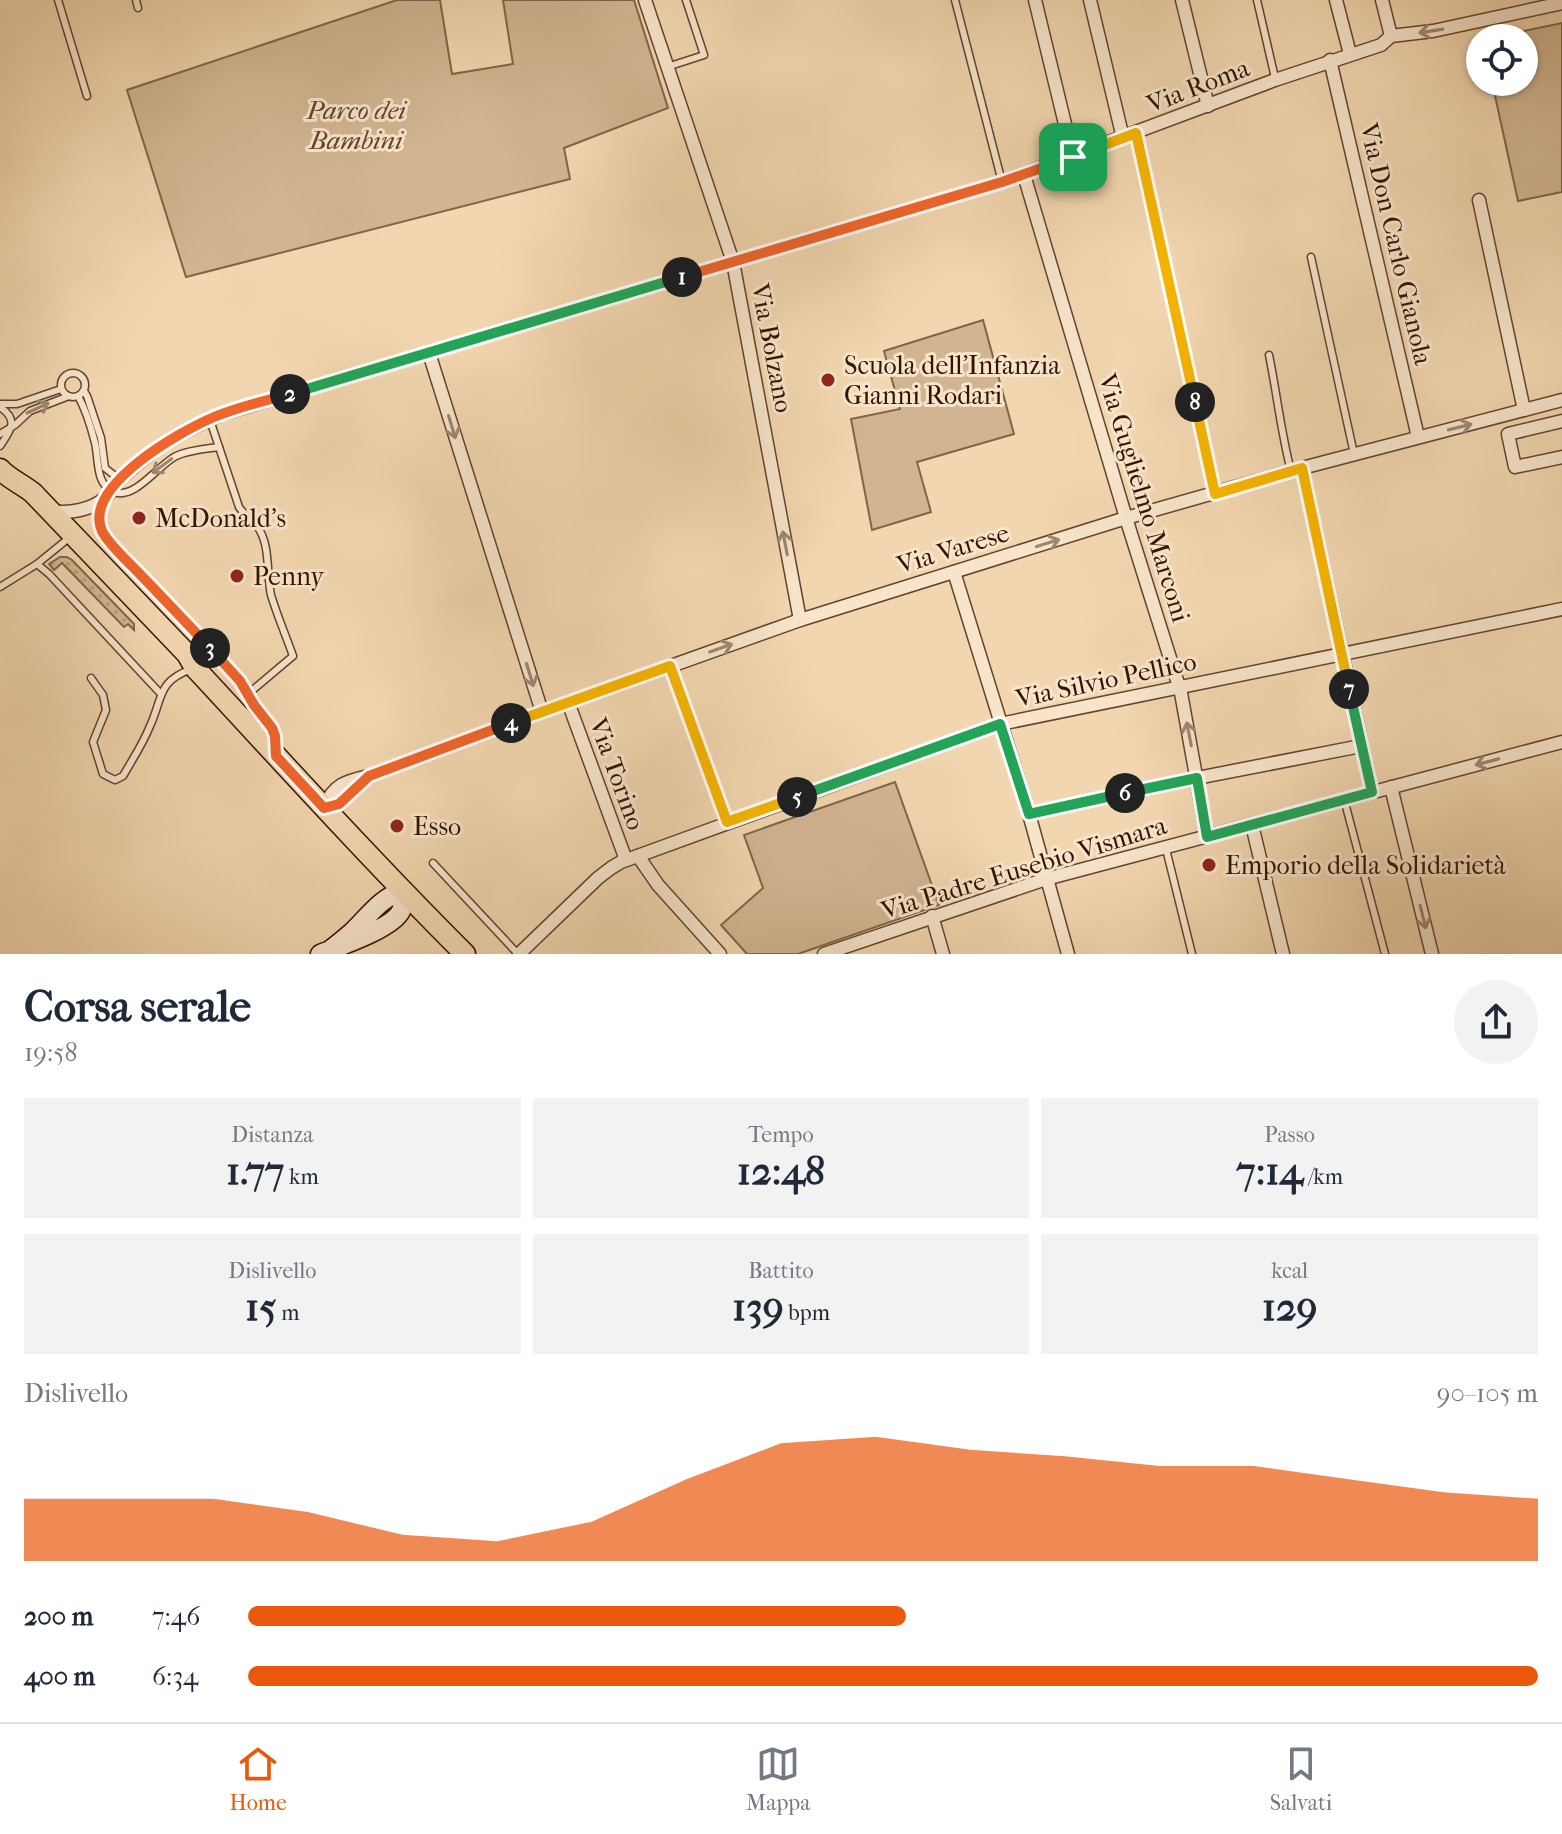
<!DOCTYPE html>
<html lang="it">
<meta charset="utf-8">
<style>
body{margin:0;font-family:"IM FELL French Canon",serif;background:#f2f2f3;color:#1f2937;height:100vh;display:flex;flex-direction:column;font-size:30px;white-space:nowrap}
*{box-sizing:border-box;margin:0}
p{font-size:26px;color:#747a83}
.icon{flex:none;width:44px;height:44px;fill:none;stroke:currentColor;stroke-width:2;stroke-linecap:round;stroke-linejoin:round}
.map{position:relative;height:954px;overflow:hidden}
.drawer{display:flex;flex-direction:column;background:#fff;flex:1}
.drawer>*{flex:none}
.controls{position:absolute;left:1466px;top:24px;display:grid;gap:16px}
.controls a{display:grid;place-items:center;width:72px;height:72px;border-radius:50%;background:#fff;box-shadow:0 2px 6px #0004;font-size:40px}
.pin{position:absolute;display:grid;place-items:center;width:68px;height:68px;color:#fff;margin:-34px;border-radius:16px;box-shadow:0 4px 12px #0006}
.km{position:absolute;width:40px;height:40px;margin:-20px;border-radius:50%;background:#222;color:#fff;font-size:22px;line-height:40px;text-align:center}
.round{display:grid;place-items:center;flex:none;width:84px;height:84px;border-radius:42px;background:#f2f2f3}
.headline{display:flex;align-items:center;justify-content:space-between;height:136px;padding:0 24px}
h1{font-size:44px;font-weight:800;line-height:60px}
.stats{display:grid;grid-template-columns:repeat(3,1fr);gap:12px;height:136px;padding:8px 24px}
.stats div{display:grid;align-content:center;border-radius:0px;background:#f2f2f3;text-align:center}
.stats b{font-size:40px;font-weight:800}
.stats small{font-size:22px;font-weight:400}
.stats p{font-size:22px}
.chart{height:224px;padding:16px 24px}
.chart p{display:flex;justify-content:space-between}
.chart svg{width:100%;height:144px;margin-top:8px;fill:#ea580c;opacity:.7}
ul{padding:0 24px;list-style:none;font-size:26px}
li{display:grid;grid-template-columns:128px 96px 1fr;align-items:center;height:60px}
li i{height:20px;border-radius:10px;background:#ea580c}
.menu{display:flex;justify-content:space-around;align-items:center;height:112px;border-top:2px solid #e0e1e3;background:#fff;font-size:22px;color:#747a83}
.menu a{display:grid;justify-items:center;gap:4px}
.menu .selected{color:#ea580c}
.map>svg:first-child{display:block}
</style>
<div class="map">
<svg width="1562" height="954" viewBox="0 0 1562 954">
<defs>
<pattern id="grass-dots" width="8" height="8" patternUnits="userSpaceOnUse" patternTransform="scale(2)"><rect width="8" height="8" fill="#d1b591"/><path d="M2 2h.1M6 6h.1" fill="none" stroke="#b49b7b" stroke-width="1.8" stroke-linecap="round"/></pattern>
</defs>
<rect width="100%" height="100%" fill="#f2d6af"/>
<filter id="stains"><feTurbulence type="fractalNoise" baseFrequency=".0025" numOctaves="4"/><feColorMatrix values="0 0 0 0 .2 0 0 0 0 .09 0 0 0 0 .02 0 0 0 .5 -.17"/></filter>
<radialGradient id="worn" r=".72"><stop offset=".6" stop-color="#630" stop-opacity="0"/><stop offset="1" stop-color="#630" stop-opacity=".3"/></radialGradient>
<polygon fill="url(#grass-dots)" stroke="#826448" stroke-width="2" points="60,557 67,557 72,560 134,624 134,630 128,624 124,627 62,563 54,570 49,564"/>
<g fill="#d1b591" stroke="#826448" stroke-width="2">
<polygon points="397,0 440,0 452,74 513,64 503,0 634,0 668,108 564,148 570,179 186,277 127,90"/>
<polygon points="1562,23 1562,192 1518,201 1492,82 1524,82 1524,38 1491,38"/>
<polygon points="983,320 1014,434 917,462 931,512 872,530 851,419 900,409 884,351"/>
<polygon points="895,782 939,905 798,954 747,954 721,925 763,888 744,835"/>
</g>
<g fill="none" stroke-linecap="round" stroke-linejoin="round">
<g stroke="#62442c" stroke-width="9">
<g id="lane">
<polyline points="58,0 87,96"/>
<polyline points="136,0 138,8"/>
<polyline points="955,0 1002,182"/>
<polyline points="1257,0 1275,78"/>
<polyline points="667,67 704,55 686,0"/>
<polyline points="1311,257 1354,454"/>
<path d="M1269,355C1277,394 1281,433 1291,471"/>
<circle cx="73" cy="385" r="12"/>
<polyline points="84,391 87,396 101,438 105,468 119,479"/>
<path d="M78,396C86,410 91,427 95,443C99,459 95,485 114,492C135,500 158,465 176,456C189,450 205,449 219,447"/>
<polyline points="0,404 17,404 61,389"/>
<path d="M0,407C19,420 11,430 0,446"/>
<path d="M210,420L239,507C244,515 252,519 257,526C271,545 266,573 271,595C277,615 286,636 293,656L248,694"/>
<polyline points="0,434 15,425 30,411 69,396"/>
<path d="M104,501C96,526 104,533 119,553L240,681C245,689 250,698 255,705C266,722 275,727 276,748"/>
<polyline points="64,542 37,564 49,574 160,693"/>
<polyline points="0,587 37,564"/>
<path d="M91,678L103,695L106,710L93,742L103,774L115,780L123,776C132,760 143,744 150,726C163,698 157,681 192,669"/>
<polyline points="1344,799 1385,954"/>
<polyline points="1166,849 1192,954"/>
<polyline points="433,863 518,954"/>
</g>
</g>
<g stroke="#62442c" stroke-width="15">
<g id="street">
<polyline points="645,0 733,262 800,620"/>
<polyline points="1035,0 1073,157"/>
<polyline points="1090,0 1123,138"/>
<polyline points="1182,0 1208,106"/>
<polyline points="1336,0 1350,54"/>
<polyline points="1382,0 1391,36"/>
<polyline points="1330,60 1418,437"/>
<polyline points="1136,133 1215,494"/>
<polyline points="1024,175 1126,518 1181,693 1207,837"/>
<polyline points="1479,200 1524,410"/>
<polyline points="429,353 542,712"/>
<polyline points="1562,421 1508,434 1515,467 1562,457"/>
<polyline points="1302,468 1372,792"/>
<path d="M51,511C69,514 91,510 105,498C111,492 115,484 121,478C132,468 143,459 155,450C176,435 199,424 222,414L1002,182L1275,80L1381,45L1391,36L1433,31L1562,3"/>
<polyline points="954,572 1029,814 1068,954"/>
<polyline points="670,666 727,822"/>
<polyline points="568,702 626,860"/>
<polyline points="1391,787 1432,954"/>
<path d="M324,808C333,784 347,781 369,776L542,712L800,620L1126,518L1302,468L1562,400"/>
<polyline points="324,808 339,804 366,778"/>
<polyline points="1029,814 1197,778 1361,746"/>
<polyline points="1252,825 1283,954"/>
<polyline points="638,856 658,885 720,954"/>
<polyline points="932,916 943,954"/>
<polyline points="519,954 598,878 611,868 621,862 1000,724 1562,609"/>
<polyline points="824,954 1046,879 1562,742"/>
</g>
</g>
<g stroke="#321400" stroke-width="21">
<path id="secondary" d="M320,954C340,946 392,929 401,911C404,904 404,898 402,891C379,899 369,916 352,932C345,938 338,944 331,949"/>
</g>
<g stroke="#321400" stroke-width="23">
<path id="primary" d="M0,469C9,479 22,484 33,493L187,654L195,668C284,764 372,861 465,954"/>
</g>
<use href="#lane" stroke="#f7e4cb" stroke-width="6"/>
<use href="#street" stroke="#f7e4cb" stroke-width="12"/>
<use href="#secondary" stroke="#f7e4cb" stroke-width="18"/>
<use href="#primary" stroke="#f2d6af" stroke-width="20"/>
</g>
<defs><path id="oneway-shaft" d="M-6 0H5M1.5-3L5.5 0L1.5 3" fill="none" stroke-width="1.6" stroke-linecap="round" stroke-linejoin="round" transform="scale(2)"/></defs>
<g stroke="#9e8670">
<use href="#oneway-shaft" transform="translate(1431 31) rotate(171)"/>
<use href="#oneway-shaft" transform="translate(38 408) rotate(-25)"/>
<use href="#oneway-shaft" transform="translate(452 427) rotate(73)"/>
<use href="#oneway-shaft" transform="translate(1460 427) rotate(-14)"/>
<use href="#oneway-shaft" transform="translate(162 466) rotate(143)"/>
<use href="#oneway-shaft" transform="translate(785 543) rotate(-101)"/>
<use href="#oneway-shaft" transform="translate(1048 543) rotate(-17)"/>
<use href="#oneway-shaft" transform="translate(721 648) rotate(-20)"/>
<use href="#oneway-shaft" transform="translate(530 675) rotate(73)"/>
<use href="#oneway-shaft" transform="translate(1189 734) rotate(-101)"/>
<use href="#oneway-shaft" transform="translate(1487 762) rotate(165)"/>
<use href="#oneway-shaft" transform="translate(1423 917) rotate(76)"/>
</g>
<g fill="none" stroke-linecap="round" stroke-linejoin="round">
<g stroke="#fff" stroke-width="16">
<polyline id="split-1" points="682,277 1002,182 1073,157"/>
</g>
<g stroke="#fff" stroke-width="16">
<polyline id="split-2" points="290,394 682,277"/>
</g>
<g stroke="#fff" stroke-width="16">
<path id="split-3" d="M210,648C185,621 160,595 134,568C125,559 108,543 102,531C82,486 181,431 214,417C238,407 264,401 290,394"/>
</g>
<g stroke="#fff" stroke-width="16">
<polyline id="split-4" points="210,648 240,681 254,705 272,728 275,736 276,756 324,808 339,804 369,776 511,723"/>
</g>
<g stroke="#fff" stroke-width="16">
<polyline id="split-5" points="511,723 670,666 727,822 797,797"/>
</g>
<g stroke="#fff" stroke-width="16">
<polyline id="split-6" points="797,797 1000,724 1029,814 1125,793"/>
</g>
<g stroke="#fff" stroke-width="16">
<polyline id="split-7" points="1125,793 1197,778 1207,837 1372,792 1349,689"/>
</g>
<g stroke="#fff" stroke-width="16">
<polyline id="split-8" points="1195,402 1215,494 1302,468 1349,689"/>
</g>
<g stroke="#fff" stroke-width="16">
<polyline id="split-9" points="1073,157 1136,133 1195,402"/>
</g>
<use href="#split-1" stroke="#f0652b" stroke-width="10"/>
<use href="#split-2" stroke="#22a559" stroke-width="10"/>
<use href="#split-3" stroke="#f0652b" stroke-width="10"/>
<use href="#split-4" stroke="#f0652b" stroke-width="10"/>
<use href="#split-5" stroke="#f5b400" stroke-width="10"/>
<use href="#split-6" stroke="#22a559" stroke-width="10"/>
<use href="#split-7" stroke="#22a559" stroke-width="10"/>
<use href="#split-8" stroke="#f5b400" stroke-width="10"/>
<use href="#split-9" stroke="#f5b400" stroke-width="10"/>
</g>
<g fill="#8f2418" stroke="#f7e4cb" stroke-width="3">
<circle cx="828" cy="380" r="8"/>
<circle cx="139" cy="518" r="8"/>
<circle cx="237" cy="576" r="8"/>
<circle cx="397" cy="826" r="8"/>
<circle cx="1209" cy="865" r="8"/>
</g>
<g text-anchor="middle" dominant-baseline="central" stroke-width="6" stroke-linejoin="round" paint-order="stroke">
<g font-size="26" fill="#321400" stroke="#f7e4cb">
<text transform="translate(1198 86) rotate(-21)">Via Roma</text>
<text transform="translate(1396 244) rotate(77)">Via Don Carlo Gianola</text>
<text transform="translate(772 348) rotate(79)">Via Bolzano</text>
<text transform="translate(1144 498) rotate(73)">Via Guglielmo Marconi</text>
<text transform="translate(953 549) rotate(-17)">Via Varese</text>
<text transform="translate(1106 680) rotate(-12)">Via Silvio Pellico</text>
<text transform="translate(617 774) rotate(70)">Via Torino</text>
<text transform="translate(1024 868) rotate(-17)">Via Padre Eusebio Vismara</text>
</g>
<g font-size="26" font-style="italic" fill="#62442c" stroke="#f7e4cb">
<text x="356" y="110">Parco dei<tspan x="356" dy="30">Bambini</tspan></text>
</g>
<g font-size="26" fill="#321400" stroke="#f7e4cb" text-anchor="start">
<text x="844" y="365">Scuola dell'Infanzia<tspan x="844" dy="30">Gianni Rodari</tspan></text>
<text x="155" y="518">McDonald's</text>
<text x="253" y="576">Penny</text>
<text x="413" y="826">Esso</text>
<text x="1225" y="865">Emporio della Solidarietà</text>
</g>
</g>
<rect width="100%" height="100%" filter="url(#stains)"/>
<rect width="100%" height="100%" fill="url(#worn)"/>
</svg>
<div class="controls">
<a><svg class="icon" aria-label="locate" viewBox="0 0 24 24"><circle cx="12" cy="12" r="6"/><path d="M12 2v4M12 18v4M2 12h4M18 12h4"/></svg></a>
</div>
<div class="pin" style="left:1073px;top:157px;background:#1e9e55"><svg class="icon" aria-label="arrive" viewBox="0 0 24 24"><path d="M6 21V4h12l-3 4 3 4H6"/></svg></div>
<b class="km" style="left:682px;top:277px">1</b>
<b class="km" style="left:290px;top:394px">2</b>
<b class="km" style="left:210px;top:648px">3</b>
<b class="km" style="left:511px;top:723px">4</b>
<b class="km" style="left:797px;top:797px">5</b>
<b class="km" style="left:1125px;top:793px">6</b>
<b class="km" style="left:1349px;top:689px">7</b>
<b class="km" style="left:1195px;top:402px">8</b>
</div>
<section class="drawer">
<div class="headline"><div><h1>Corsa serale</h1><p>19:58</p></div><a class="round"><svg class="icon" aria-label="share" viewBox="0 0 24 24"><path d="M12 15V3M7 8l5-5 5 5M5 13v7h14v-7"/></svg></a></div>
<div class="stats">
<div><p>Distanza</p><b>1.77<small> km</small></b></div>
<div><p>Tempo</p><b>12:48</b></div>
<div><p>Passo</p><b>7:14<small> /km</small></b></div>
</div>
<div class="stats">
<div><p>Dislivello</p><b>15<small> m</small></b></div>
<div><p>Battito</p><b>139<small> bpm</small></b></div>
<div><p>kcal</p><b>129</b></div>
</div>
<div class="chart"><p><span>Dislivello</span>90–105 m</p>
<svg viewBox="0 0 160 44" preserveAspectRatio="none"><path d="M0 44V25L10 25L20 25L30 29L40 36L50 38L60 32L70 19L80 8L90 6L100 10L110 12L120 15L130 15L140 19L150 23L160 25V44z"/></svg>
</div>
<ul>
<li><b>200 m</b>7:46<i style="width:51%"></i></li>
<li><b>400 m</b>6:34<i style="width:100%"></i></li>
</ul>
</section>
<nav class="menu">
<a class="selected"><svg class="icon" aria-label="home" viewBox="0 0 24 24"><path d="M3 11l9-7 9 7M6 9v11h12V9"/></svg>Home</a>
<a><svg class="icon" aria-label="map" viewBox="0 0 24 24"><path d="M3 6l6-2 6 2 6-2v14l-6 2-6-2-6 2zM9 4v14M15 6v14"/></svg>Mappa</a>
<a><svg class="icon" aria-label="saved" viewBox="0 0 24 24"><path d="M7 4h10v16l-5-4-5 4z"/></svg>Salvati</a>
</nav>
